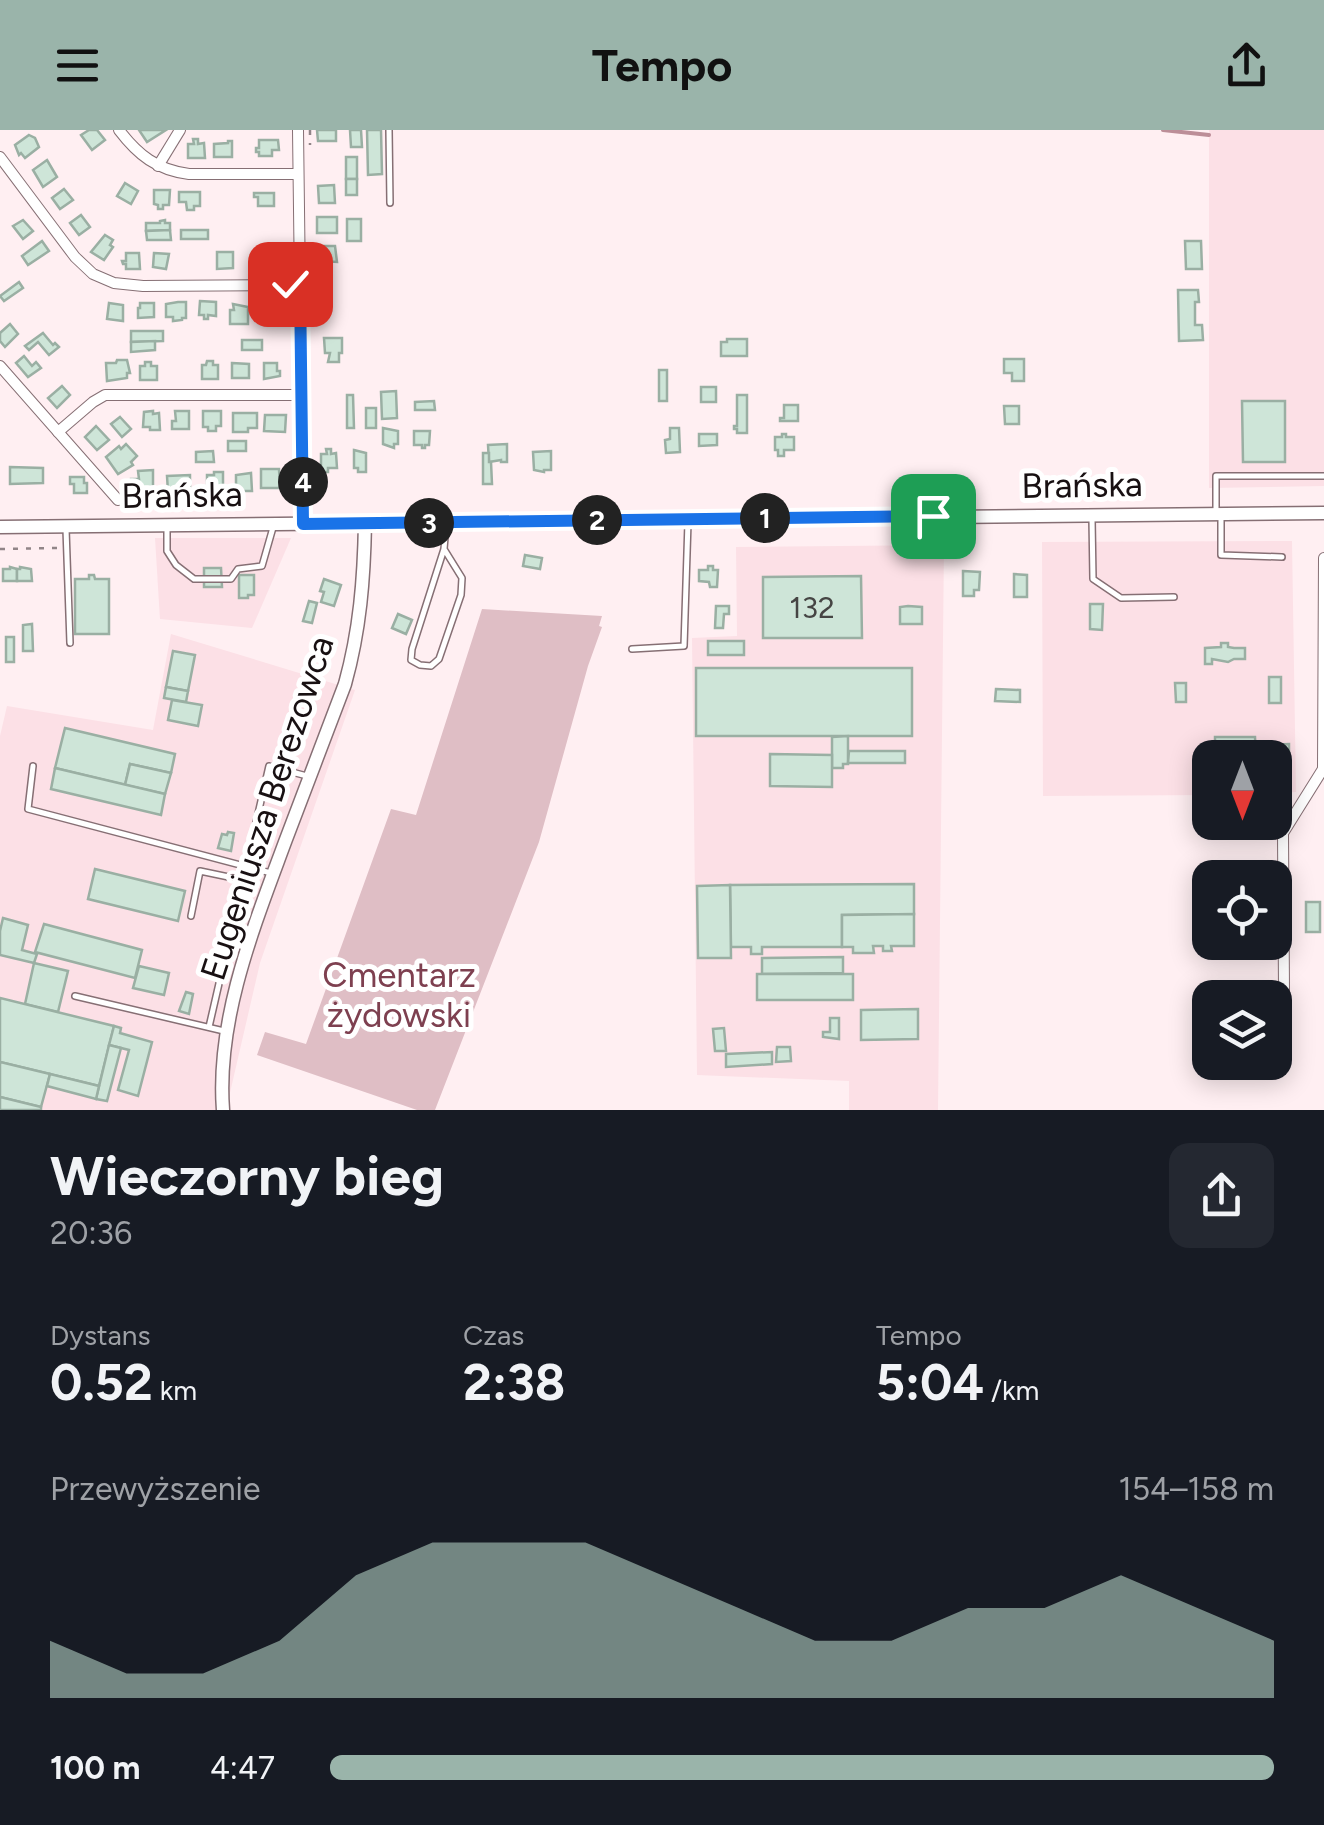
<!DOCTYPE html>
<html lang="pl">
<meta charset="utf-8">
<style>
body{margin:0;font-family:Figtree,sans-serif;background:#242831;color:#f1f3f6;height:100vh;display:flex;flex-direction:column;font-size:38px;white-space:nowrap}
*{box-sizing:border-box;margin:0}
p{font-size:32px;color:#9ea1a6}
.icon{flex:none;width:55px;height:55px;fill:none;stroke:currentColor;stroke-width:2;stroke-linecap:round;stroke-linejoin:round}
.map{position:relative;height:980px;overflow:hidden}
.drawer{display:flex;flex-direction:column;background:#171b24;flex:1}
.drawer>*{flex:none}
.needle{width:65px;rotate:180deg}
.controls{position:absolute;left:1192px;top:610px;display:grid;gap:20px}
.controls a{display:grid;place-items:center;width:100px;height:100px;border-radius:20px;background:#171b24;box-shadow:0 5px 25px #0003;font-size:50px}
.pin{position:absolute;display:grid;place-items:center;width:85px;height:85px;color:#fff;margin:-42px;border-radius:20px;box-shadow:0 5px 15px #0006}
.km{position:absolute;width:50px;height:50px;margin:-25px;border-radius:50%;background:#222;color:#fff;font-size:28px;line-height:50px;text-align:center}
.round{display:grid;place-items:center;flex:none;width:105px;height:105px;border-radius:20px;background:#242831}
.overview{display:flex;align-items:center;justify-content:space-between;height:170px;padding:0 50px}
h1{font-size:55px;font-weight:700;line-height:75px}
.metrics{display:grid;grid-template-columns:repeat(3,1fr);gap:15px;height:170px;padding:10px 50px}
.metrics div{display:grid;align-content:center}
.metrics b{font-size:50px;font-weight:700}
.metrics small{font-size:28px;font-weight:400}
.metrics p{font-size:28px}
.chart{height:280px;padding:20px 50px}
.chart p{display:flex;justify-content:space-between}
.chart svg{width:100%;height:180px;margin-top:10px;fill:#9ab4aa;opacity:.7}
ul{padding:0 50px;list-style:none;font-size:32px}
li{display:grid;grid-template-columns:160px 120px 1fr;align-items:center;height:75px}
li i{height:25px;border-radius:12px;background:#9ab4aa}
header{display:flex;justify-content:space-between;align-items:center;height:130px;padding:0 50px;background:#9ab4aa;color:#111;font-size:45px;font-weight:700}
.map>svg:first-child{display:block}
</style>
<header><svg class="icon" aria-label="menu" viewBox="0 0 24 24"><path d="M4 6h16M4 12h16M4 18h16"/></svg>Tempo<svg class="icon" aria-label="share" viewBox="0 0 24 24"><path d="M12 15V3M7 8l5-5 5 5M5 13v7h14v-7"/></svg></header>
<div class="map">
<svg width="1324" height="980" viewBox="0 0 1324 980">
<rect width="100%" height="100%" fill="#ffeff2"/>
<g fill="#fce0e6">
<polygon points="1209,0 1324,0 1324,356 1209,358"/>
<polygon points="155,408 291,408 252,498 160,489"/>
<polygon points="1292,411 1296,662 1275,663 1275,628 1210,628 1210,665 1043,666 1042,412"/>
<polygon points="944,415 938,980 849,980 849,951 697,945 692,508 737,506 736,417"/>
<polygon points="171,504 355,560 260,833 226,980 0,980 0,606 7,576 153,600"/>
</g>
<polygon fill="#dfbec5" points="482,479 602,486 599,496 602,497 588,536 539,712 435,980 417,980 257,925 265,902 306,914 391,679 416,685"/>
<g fill="none" stroke-linecap="round" stroke-linejoin="round">
<polyline stroke="#bc8e98" stroke-width="4" points="1163,0 1209,5"/>
</g>
<g fill="#cee5d8" stroke="#9aafa3" stroke-width="2.5">
<polygon points="89,0 97,0 105,10 92,20 81,5"/>
<polygon points="139,0 166,0 147,12"/>
<polygon points="317,0 336,0 336,11 318,11"/>
<polygon points="350,0 361,0 362,17 351,17"/>
<polygon points="367,0 381,0 382,44 368,45"/>
<polygon points="29,5 35,8 39,17 25,28 21,23 19,25 15,15"/>
<polygon points="193,9 198,9 198,14 204,13 205,28 188,28 188,14 194,14"/>
<polygon points="259,10 278,10 279,20 272,20 272,26 259,26 259,22 256,22 256,18 259,18"/>
<polygon points="228,11 232,11 232,27 214,27 214,14 228,13"/>
<rect x="346" y="27" width="11" height="22"/>
<polygon points="47,30 57,47 43,57 33,40"/>
<rect x="346" y="49" width="11" height="16"/>
<polygon points="125,53 138,61 131,74 117,66"/>
<polygon points="334,55 335,73 319,73 318,56"/>
<polygon points="64,59 73,70 60,79 52,68"/>
<polygon points="154,60 170,60 169,75 163,75 163,79 158,79 158,75 154,74"/>
<polygon points="179,62 200,62 200,76 194,76 194,80 187,80 186,72 179,72"/>
<polygon points="254,63 274,63 274,76 258,76 258,67 254,67"/>
<polygon points="81,85 90,97 79,105 70,93"/>
<rect x="317" y="87" width="20" height="16"/>
<rect x="347" y="89" width="14" height="22"/>
<polygon points="23,90 33,101 23,109 13,96"/>
<polygon points="165,90 165,93 170,93 170,100 146,101 146,93 160,93 160,91"/>
<polygon points="170,100 171,110 147,110 146,101"/>
<rect x="181" y="100" width="27" height="9"/>
<polygon points="105,105 113,110 110,115 113,117 104,130 91,122"/>
<polygon points="42,111 49,121 28,135 22,126"/>
<polygon points="1185,111 1201,111 1202,139 1186,139"/>
<polygon points="319,116 335,116 337,132 322,131 322,125 319,125"/>
<polygon points="217,122 233,122 233,138 217,139"/>
<polygon points="126,123 139,123 140,139 126,139 126,134 123,134 122,131 126,131"/>
<polygon points="154,123 169,124 166,139 153,137"/>
<polygon points="263,123 277,123 277,134 266,136"/>
<polygon points="19,152 23,158 4,171 0,166"/>
<polygon points="1178,160 1198,160 1199,172 1195,172 1195,195 1202,195 1203,210 1179,211"/>
<polygon points="200,171 216,172 216,186 208,185 208,189 204,189 204,185 199,185"/>
<polygon points="178,172 186,172 186,188 182,188 182,190 173,191 173,187 166,187 166,174"/>
<polygon points="109,173 123,175 123,191 107,189"/>
<polygon points="140,173 154,173 154,187 138,188 138,178 140,178"/>
<polygon points="233,174 248,177 248,194 230,194 230,180 234,180"/>
<polygon points="262,176 278,176 278,190 272,190 272,195 267,195 267,190 262,190"/>
<polygon points="10,194 18,204 5,217 0,211 0,203"/>
<polygon points="131,201 163,201 163,211 131,212"/>
<polygon points="43,203 53,215 55,213 59,217 49,225 38,212 29,220 25,216"/>
<polygon points="324,208 342,208 342,223 339,223 339,232 328,232 330,223 325,223"/>
<polygon points="727,209 747,209 747,226 721,226 721,212 727,212"/>
<rect x="242" y="210" width="20" height="10"/>
<polygon points="155,211 155,220 131,222 131,212"/>
<polygon points="24,226 32,236 36,232 41,238 28,247 16,233"/>
<polygon points="1004,229 1024,229 1024,251 1012,251 1012,243 1004,243"/>
<polygon points="117,230 127,230 130,243 127,243 127,248 107,251 106,233 116,233"/>
<polygon points="207,231 213,231 213,235 218,235 218,249 202,249 202,235 206,235"/>
<polygon points="145,232 151,232 151,236 157,236 157,250 140,250 140,236 145,236"/>
<polygon points="232,233 249,234 249,248 232,248"/>
<polygon points="264,233 277,233 277,241 280,241 280,246 264,249"/>
<rect x="659" y="240" width="8" height="31"/>
<polygon points="62,256 70,265 57,278 48,268"/>
<rect x="701" y="257" width="15" height="15"/>
<polygon points="396,261 397,288 382,289 381,262"/>
<polygon points="347,265 353,265 354,298 347,298"/>
<polygon points="737,265 747,265 747,303 737,303 737,299 734,299 734,296 737,296"/>
<polygon points="434,271 435,280 415,280 415,272"/>
<polygon points="1242,271 1285,271 1285,332 1243,332"/>
<polygon points="784,275 798,275 798,291 780,291 780,288 784,288"/>
<polygon points="1004,276 1019,276 1019,294 1005,294"/>
<rect x="366" y="278" width="10" height="20"/>
<polygon points="153,281 153,284 159,283 160,300 150,300 150,297 143,297 144,282"/>
<polygon points="175,281 189,281 189,299 172,299 172,291 176,291"/>
<polygon points="203,281 221,281 221,296 216,296 216,301 208,301 208,297 203,297"/>
<polygon points="233,283 257,283 257,298 248,298 248,302 233,302"/>
<polygon points="265,285 286,285 285,302 264,301"/>
<polygon points="120,287 131,299 122,307 111,294"/>
<polygon points="96,296 109,310 97,320 85,307"/>
<polygon points="383,298 398,301 398,314 394,314 394,318 383,314"/>
<polygon points="670,298 679,298 680,322 666,323 665,310 670,309"/>
<polygon points="414,301 430,301 429,315 425,315 425,318 422,318 422,315 414,315"/>
<polygon points="699,304 717,304 717,315 699,316"/>
<polygon points="782,304 786,304 786,307 794,307 794,320 784,320 784,326 778,326 778,320 775,320 775,307 782,307"/>
<rect x="228" y="311" width="18" height="10"/>
<polygon points="126,314 137,326 131,332 133,335 118,344 106,327 119,316 121,319"/>
<polygon points="507,314 507,332 501,332 501,330 489,332 488,315"/>
<polygon points="326,319 331,319 331,324 336,323 337,338 328,338 328,342 321,342 321,324 327,324"/>
<polygon points="354,320 366,323 366,342 358,342 358,338 354,338"/>
<polygon points="213,321 214,332 196,332 196,322"/>
<polygon points="551,321 551,340 544,340 544,342 534,340 533,322"/>
<polygon points="483,323 489,323 489,332 491,332 492,354 483,354"/>
<polygon points="10,337 43,338 43,353 10,354"/>
<polygon points="261,339 279,339 280,358 261,358"/>
<polygon points="153,340 153,363 131,363 131,349 139,349 138,341"/>
<polygon points="214,342 223,342 223,362 207,362 207,345 214,345"/>
<polygon points="251,343 252,361 241,361 241,358 236,358 236,345"/>
<polygon points="190,345 190,361 168,362 167,346"/>
<polygon points="70,347 84,347 84,353 87,353 87,363 74,363 74,354 70,354"/>
<polygon points="525,425 542,428 540,439 523,436"/>
<polygon points="708,436 713,436 713,440 718,440 717,457 710,457 709,452 699,451 699,440 708,440"/>
<polygon points="10,437 17,439 17,451 3,451 3,439 10,439"/>
<polygon points="20,437 31,439 32,451 17,451 17,439 20,439"/>
<polygon points="204,438 221,438 222,457 204,457"/>
<polygon points="963,441 980,442 979,460 974,460 974,466 963,466"/>
<polygon points="1014,444 1027,445 1027,467 1014,467"/>
<polygon points="89,445 94,445 95,449 109,449 109,504 75,504 75,449 89,449"/>
<polygon points="239,445 254,445 254,465 248,465 248,468 239,468"/>
<polygon points="861,446 862,508 763,508 763,447"/>
<polygon points="324,449 341,455 334,476 321,472 324,462 320,461"/>
<polygon points="309,471 317,473 312,493 303,491"/>
<polygon points="1090,474 1103,474 1102,500 1090,499"/>
<polygon points="716,476 729,476 729,484 724,484 723,498 715,498"/>
<polygon points="908,476 922,477 922,494 900,494 900,477"/>
<polygon points="398,484 412,490 406,504 392,498"/>
<polygon points="32,494 33,521 23,521 23,495"/>
<rect x="6" y="507" width="8" height="25"/>
<rect x="708" y="511" width="36" height="14"/>
<polygon points="1221,513 1228,513 1228,517 1234,518 1245,518 1245,529 1234,529 1228,532 1212,529 1212,534 1205,534 1205,518 1221,517"/>
<polygon points="173,521 195,525 188,561 166,557"/>
<rect x="696" y="538" width="216" height="68"/>
<rect x="1269" y="547" width="12" height="26"/>
<polygon points="1175,553 1186,553 1186,572 1176,572"/>
<polygon points="166,557 188,561 186,572 164,568"/>
<polygon points="996,559 1020,560 1020,572 995,571"/>
<polygon points="172,570 202,575 198,596 168,590"/>
<polygon points="65,598 175,624 171,643 130,634 125,655 55,638"/>
<polygon points="848,606 848,634 843,634 843,638 832,638 832,607"/>
<polygon points="1215,607 1255,607 1256,628 1215,628"/>
<polygon points="1289,614 1289,656 1275,656 1275,628 1264,628 1264,615"/>
<polygon points="849,621 905,621 905,633 848,633"/>
<polygon points="770,624 832,625 832,657 770,656"/>
<polygon points="130,634 171,643 165,664 125,655"/>
<polygon points="55,638 165,664 161,685 51,659"/>
<polygon points="228,702 234,703 231,721 218,718 222,704 227,705"/>
<polygon points="95,739 185,761 178,791 88,769"/>
<polygon points="914,754 914,784 842,785 842,817 762,817 762,824 751,824 751,817 731,817 730,755"/>
<polygon points="730,755 731,828 698,828 697,756"/>
<rect x="1306" y="772" width="14" height="30"/>
<polygon points="914,784 914,816 891,816 892,821 883,821 883,816 873,816 874,823 853,823 853,817 842,817 842,785"/>
<polygon points="3,788 28,795 22,820 37,824 34,833 0,825 0,801"/>
<polygon points="44,794 142,820 135,848 35,822"/>
<polygon points="843,827 843,843 762,844 762,828"/>
<polygon points="34,833 68,841 58,882 25,874"/>
<polygon points="139,836 169,843 164,865 133,858"/>
<rect x="757" y="844" width="96" height="26"/>
<polygon points="186,862 193,864 189,884 179,881"/>
<polygon points="0,868 114,896 99,956 0,932"/>
<polygon points="918,879 918,909 861,910 861,880"/>
<polygon points="830,888 839,888 839,909 823,907 823,902 830,902"/>
<polygon points="114,896 121,898 120,903 152,912 138,966 118,960 129,920 109,915"/>
<polygon points="724,898 726,921 715,921 713,899"/>
<polygon points="109,915 121,918 107,971 96,969"/>
<polygon points="777,917 790,917 791,931 776,932"/>
<polygon points="772,922 772,934 726,937 726,924"/>
<polygon points="0,932 50,944 41,977 0,967"/>
<polygon points="50,944 99,956 96,969 47,956"/>
<polygon points="0,967 41,977 41,980 0,980"/>
</g>
<g fill="none" stroke-linecap="round" stroke-linejoin="round">
<g stroke="#866f74" stroke-width="8">
<g id="service">
<polyline points="389,0 390,73"/>
<polyline points="1216,381 1216,346 1324,346"/>
<polyline points="1221,384 1221,425 1282,427"/>
<polyline points="1092,389 1093,449 1121,468 1174,467"/>
<polyline points="66,399 70,513"/>
<polyline points="167,399 167,421 176,435 194,449 231,449 238,439 262,436 274,394"/>
<polyline points="444,419 462,448 461,465 439,529 431,536 420,535 411,530 412,519 444,419 446,395"/>
<polyline points="632,519 684,516 688,392"/>
<polyline points="33,636 28,679 271,743"/>
<polyline points="191,786 200,741 243,750"/>
<polyline points="75,866 224,901"/>
<polyline points="209,897 269,636 307,646"/>
</g>
</g>
<g stroke="#866f74" stroke-width="12">
<g id="minor">
<path d="M119,0C138,25 157,40 189,44H298"/>
<polyline points="298,0 303,394"/>
<polyline points="0,27 75,127 93,144 114,153 143,156 300,155"/>
<polyline points="158,36 180,0"/>
<polyline points="0,236 118,370"/>
<polyline points="58,302 93,272 105,265 301,265"/>
<polyline points="1284,862 1283,703 1323,639 1324,428"/>
</g>
</g>
<g stroke="#866f74" stroke-width="15">
<g id="tertiary">
<polyline points="0,397 1324,383"/>
<path d="M223,980C216,889 254,796 285,712C305,659 325,607 345,554C360,500 364,449 365,393"/>
</g>
</g>
<g stroke="#918588" stroke-width="2.5" stroke-dasharray="5 8" stroke-linecap="butt">
<polyline points="310,0 310,15"/>
<polyline points="0,419 58,418"/>
</g>
<use href="#service" stroke="#fff" stroke-width="5"/>
<use href="#minor" stroke="#fff" stroke-width="10"/>
<use href="#tertiary" stroke="#fff" stroke-width="12"/>
</g>
<g fill="none" stroke-linecap="round" stroke-linejoin="round">
<g stroke="#fff" stroke-width="20">
<polyline id="route" points="290,154 300,155 303,394 933,386"/>
</g>
<use href="#route" stroke="#1a73e8" stroke-width="12"/>
</g>
<g text-anchor="middle" dominant-baseline="central" stroke-width="10" stroke-linejoin="round" paint-order="stroke">
<g font-size="30" fill="#464544">
<text x="812" y="477">132</text>
</g>
<g font-size="35" fill="#181012" stroke="#fff">
<text transform="translate(1082 355) rotate(-1)">Brańska</text>
<text transform="translate(182 365) rotate(-1)">Brańska</text>
<text transform="translate(267 678) rotate(-72)">Eugeniusza Berezowca</text>
</g>
<g font-size="35" fill="#7e4050" stroke="#fff">
<text x="399" y="845">Cmentarz<tspan x="399" dy="40">żydowski</tspan></text>
</g>
</g>
</svg>
<div class="controls">
<a><svg class="needle" viewBox="-14 -14 28 28"><path d="M0-13l5 13h-10z" fill="#e53935"/><path d="M0 13l5-13h-10z" fill="#9ea1a6"/></svg></a>
<a><svg class="icon" aria-label="locate" viewBox="0 0 24 24"><circle cx="12" cy="12" r="6"/><path d="M12 2v4M12 18v4M2 12h4M18 12h4"/></svg></a>
<a><svg class="icon" aria-label="layers" viewBox="0 0 24 24"><path d="M12 4l9 5-9 5-9-5zM3 14l9 5 9-5"/></svg></a>
</div>
<div class="pin" style="left:933px;top:386px;background:#1e9e55"><svg class="icon" aria-label="arrive" viewBox="0 0 24 24"><path d="M6 21V4h12l-3 4 3 4H6"/></svg></div>
<div class="pin" style="left:290px;top:154px;background:#d93025"><svg class="icon" aria-label="check" viewBox="0 0 24 24"><path d="M5 12l5 5 9-10"/></svg></div>
<b class="km" style="left:765px;top:388px">1</b>
<b class="km" style="left:597px;top:390px">2</b>
<b class="km" style="left:429px;top:393px">3</b>
<b class="km" style="left:303px;top:352px">4</b>
</div>
<section class="drawer">
<div class="overview"><div><h1>Wieczorny bieg</h1><p>20:36</p></div><a class="round"><svg class="icon" aria-label="share" viewBox="0 0 24 24"><path d="M12 15V3M7 8l5-5 5 5M5 13v7h14v-7"/></svg></a></div>
<div class="metrics">
<div><p>Dystans</p><b>0.52<small> km</small></b></div>
<div><p>Czas</p><b>2:38</b></div>
<div><p>Tempo</p><b>5:04<small> /km</small></b></div>
</div>
<div class="chart"><p><span>Przewyższenie</span>154–158 m</p>
<svg viewBox="0 0 160 44" preserveAspectRatio="none"><path d="M0 44V30L10 38L20 38L30 30L40 14L50 6L60 6L70 6L80 14L90 22L100 30L110 30L120 22L130 22L140 14L150 22L160 30V44z"/></svg>
</div>
<ul>
<li><b>100 m</b>4:47<i style="width:100%"></i></li>
</ul>
</section>
